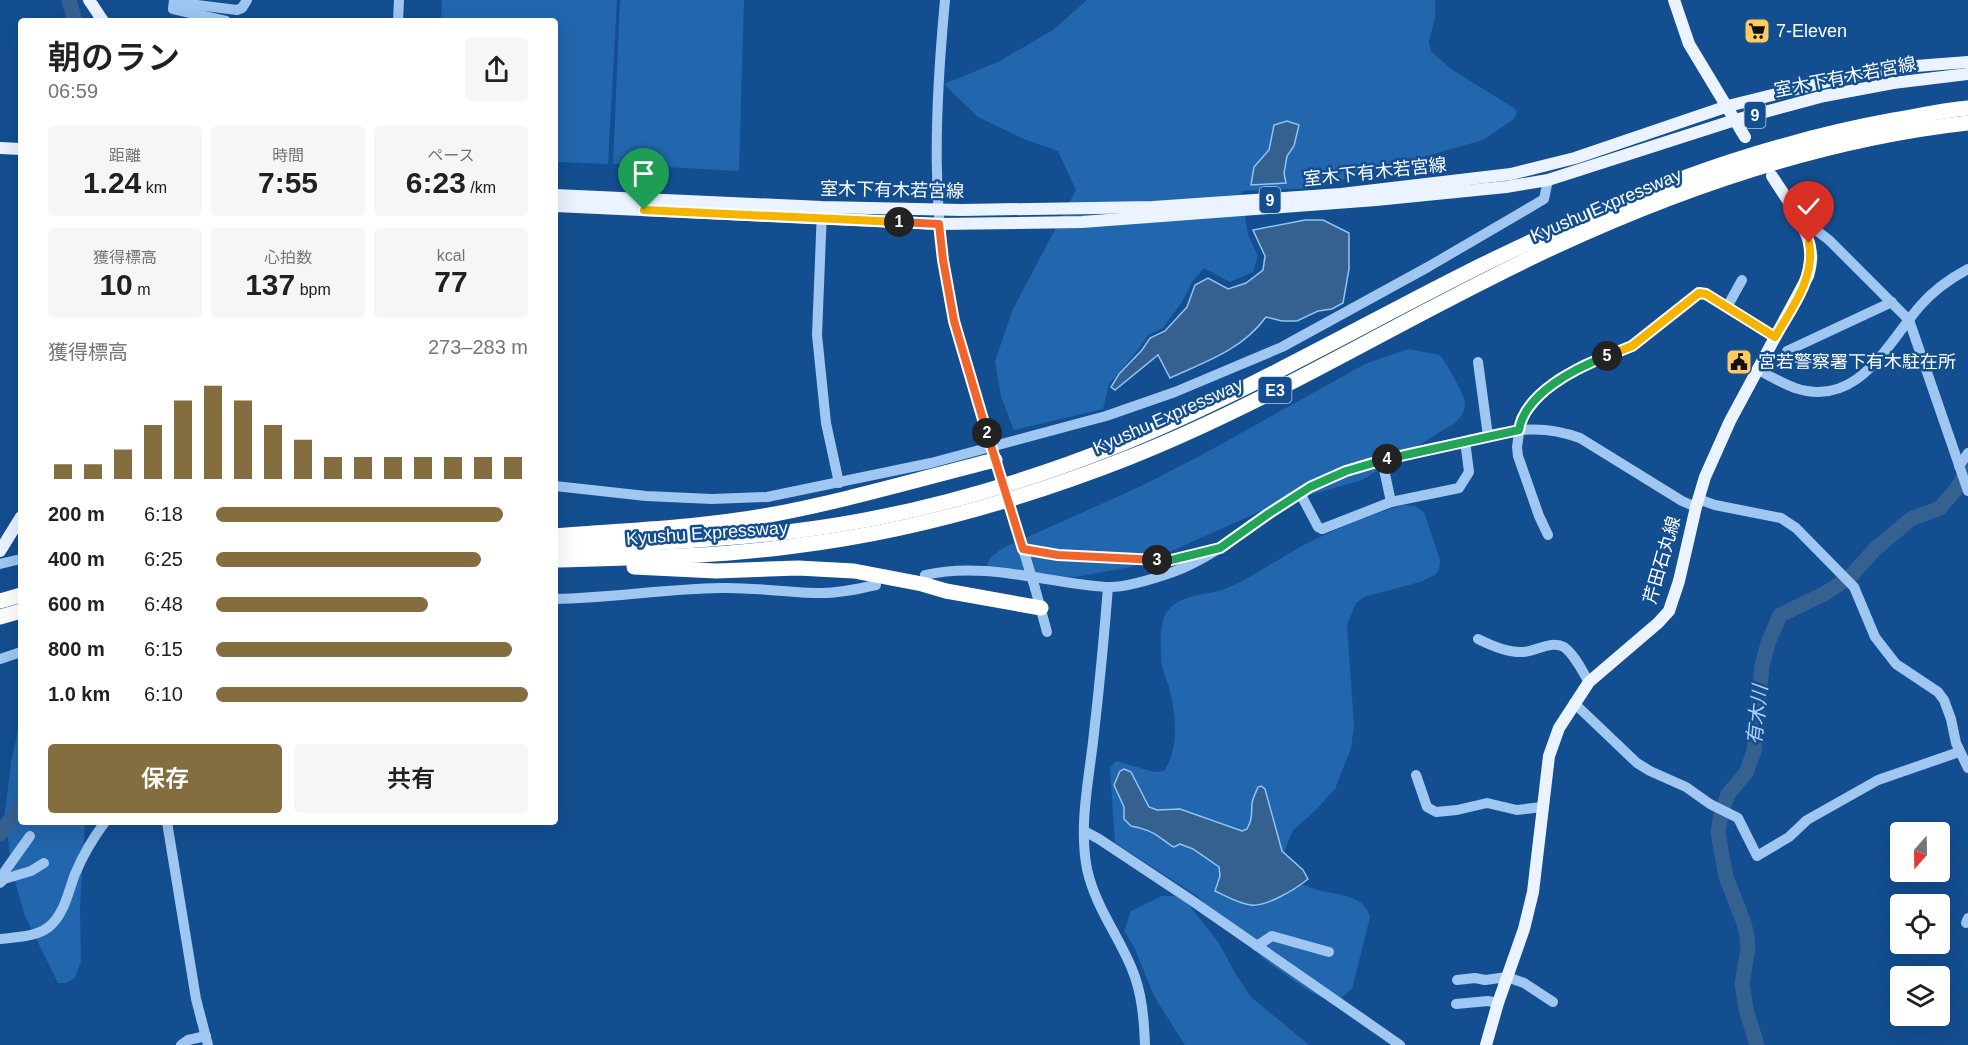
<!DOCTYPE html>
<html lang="ja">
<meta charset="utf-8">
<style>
body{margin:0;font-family:Arial,"Noto Sans JP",sans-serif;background:#f6f6f6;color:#202124;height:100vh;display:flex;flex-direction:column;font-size:22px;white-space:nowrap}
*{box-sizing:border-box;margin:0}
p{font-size:20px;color:#757577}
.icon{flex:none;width:33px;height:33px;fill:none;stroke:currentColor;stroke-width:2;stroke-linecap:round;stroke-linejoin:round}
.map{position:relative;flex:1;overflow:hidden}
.side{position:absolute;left:18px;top:18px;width:540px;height:807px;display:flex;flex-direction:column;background:#fff;border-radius:6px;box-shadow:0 6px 24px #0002}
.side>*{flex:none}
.needle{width:39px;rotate:200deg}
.fabs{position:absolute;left:1890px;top:822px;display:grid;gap:12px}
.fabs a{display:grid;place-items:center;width:60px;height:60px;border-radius:6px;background:#fff;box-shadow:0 6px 24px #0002;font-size:30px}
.pin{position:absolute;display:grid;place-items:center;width:51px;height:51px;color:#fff;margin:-62px -26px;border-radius:50% 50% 50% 0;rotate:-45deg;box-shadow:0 0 6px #0007}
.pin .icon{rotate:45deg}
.km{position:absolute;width:30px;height:30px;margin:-15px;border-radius:50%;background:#222;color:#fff;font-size:16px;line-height:30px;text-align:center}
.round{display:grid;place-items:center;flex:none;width:63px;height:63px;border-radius:6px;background:#f6f6f6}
.summary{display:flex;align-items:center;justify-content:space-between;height:102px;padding:0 30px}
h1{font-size:33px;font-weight:600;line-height:45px}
.metrics{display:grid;grid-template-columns:repeat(3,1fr);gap:9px;height:102px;padding:6px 30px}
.metrics div{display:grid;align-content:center;border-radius:6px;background:#f6f6f6;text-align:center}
.metrics b{font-size:30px;font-weight:600}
.metrics small{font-size:16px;font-weight:400}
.metrics p{font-size:16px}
.chart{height:168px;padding:12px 30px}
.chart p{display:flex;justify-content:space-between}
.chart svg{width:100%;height:108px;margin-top:6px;stroke:#846d3f;stroke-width:6}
.action{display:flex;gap:12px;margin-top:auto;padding:12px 30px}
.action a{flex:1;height:69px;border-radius:6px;background:#846d3f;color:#fff;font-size:24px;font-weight:600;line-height:69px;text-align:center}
.action a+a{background:#f6f6f6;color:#202124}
ul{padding:0 30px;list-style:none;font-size:20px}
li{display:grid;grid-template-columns:96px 72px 1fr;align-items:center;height:45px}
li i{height:15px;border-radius:8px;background:#846d3f}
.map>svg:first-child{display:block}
</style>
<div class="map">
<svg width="1968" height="1045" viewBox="0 0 1968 1045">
<rect width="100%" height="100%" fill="#134e90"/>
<g fill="#2266ad">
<polygon points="442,0 617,0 608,164 555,162 555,21 441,21"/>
<polygon points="620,0 744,0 739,171 613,164"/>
<polygon points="1087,0 1435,0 1435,18 1429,42 1431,51 1451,69 1514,108 1517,112 1514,119 1483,140 1314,188 1241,191 1248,235 1258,256 1253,272 1230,282 1204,268 1192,282 1182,302 1163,328 1148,335 1139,349 1109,384 1103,409 1014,430 1001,397 995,361 1013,309 1076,190 1058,151 1024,139 978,117 944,84 998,62 1053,30"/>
<path d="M1408,349L1440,355C1447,365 1463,391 1465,402C1466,411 1461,417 1455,423L1362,480L1272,506L1174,550L1131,567L1075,577L1039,580L990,571L987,564L991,557L1003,548L1139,487L1196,458L1365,364Z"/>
<path d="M1402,505L1415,506L1424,512L1440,560L1439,570L1435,575L1420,582L1364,597L1356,603L1347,625L1354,726L1351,748L1335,789L1315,811L1293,830L1280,861L1290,879C1299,883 1308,887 1317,890C1335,895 1365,894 1370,917L1352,989L1337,1001H1330L1312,993L1266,961L1196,895L1115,843L1110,768L1116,761L1154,772L1164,771C1180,746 1176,715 1169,687C1166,678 1161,667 1161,656C1161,644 1159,622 1167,612C1181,593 1205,596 1225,589C1246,581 1272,563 1293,551C1327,532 1364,517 1402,505Z"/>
<polygon points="21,719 21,822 85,822 80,907 81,961 75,978 66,983 58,983 25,916 12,872 5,812 11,761"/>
<polygon points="1162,896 1174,896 1185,900 1219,943 1235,973 1251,997 1309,1045 1185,1045 1154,996 1134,947 1124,931 1131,911"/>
</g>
<g fill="#356191" stroke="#91c3f4" stroke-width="1.5">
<polygon points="1287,121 1299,125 1294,146 1287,156 1284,173 1286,183 1251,185 1254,167 1269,150 1274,125"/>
<path d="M1305,220H1323L1349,233V269L1343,303L1332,309L1318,311L1297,321H1282L1266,317C1242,350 1205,362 1170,378L1158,355L1115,390L1111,387L1119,374L1142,350L1150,338L1165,331L1187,307L1195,285L1208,278L1228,289L1246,283L1263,270L1265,256L1253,230Z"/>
<path d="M1124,769L1131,772L1149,807L1157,810L1180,809L1242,831L1247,829C1253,818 1251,814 1252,803C1253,798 1256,792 1258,787L1261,786L1265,789L1282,851L1303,870L1308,879C1296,889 1266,907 1251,905C1239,904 1226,896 1215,891L1220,876L1219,867L1193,849L1180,844L1174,847C1169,845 1167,842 1162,839C1153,831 1142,828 1131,826L1124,819V807L1114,785L1120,771Z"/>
</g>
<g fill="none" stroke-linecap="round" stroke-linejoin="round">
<g stroke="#356191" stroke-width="15">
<polyline points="69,0 75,21"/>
<polyline points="0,834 21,805"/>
<polyline points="1757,1045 1746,1009 1742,984 1748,948 1747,936 1744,923 1726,877 1718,833 1721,814 1728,794 1746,773 1754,751 1762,666 1768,643 1780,615 1824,594 1850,577 1875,549 1911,519 1940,508 1957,488 1968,469"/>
</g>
<g stroke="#9fc7f1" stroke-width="10">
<polyline points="174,0 181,3 237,10 242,8 247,0"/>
<polyline points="174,0 173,9 226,21"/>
<path d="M945,0C935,107 930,214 954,319C963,359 977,399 989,438"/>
<polyline points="398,21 399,0"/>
<polyline points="822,210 817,335 826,423 839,483"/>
<polyline points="1799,217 1829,240 1909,320 1968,491"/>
<polyline points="1727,307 1742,280"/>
<polyline points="1787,351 1892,302"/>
<polyline points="1478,362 1488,436"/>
<path d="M1757,369C1769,376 1782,383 1795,388C1858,409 1887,344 1920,306C1933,291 1951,278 1968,269"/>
<polyline points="1382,460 1391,502"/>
<polyline points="1959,466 1968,453"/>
<polyline points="555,486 646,496 712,499 767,497 931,463 1106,416 1175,392 1282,347 1428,267 1534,205 1544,199 1548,180"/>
<polyline points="1300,493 1318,527 1322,529 1391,502 1459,488 1469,472 1465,441"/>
<polyline points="1698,499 1715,505 1781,518 1796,528 1854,587 1875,637 1896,664 1938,692 1944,700 1951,719 1956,743 1968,768"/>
<polyline points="1015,522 1023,549 1058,555 1167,561 1202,552"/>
<polyline points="1548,535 1539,516 1518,456 1517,447 1521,419 1537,399 1558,379 1583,365 1632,346 1699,293 1706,294 1775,337"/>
<polyline points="0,564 21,559"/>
<path d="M925,575C985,561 1046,583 1106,587C1124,588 1156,578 1173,572C1220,555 1264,514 1308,489C1355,461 1412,453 1464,441C1483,437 1503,431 1522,430C1542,428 1561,431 1580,438L1682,501L1696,507"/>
<path d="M1108,587C1104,639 1099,690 1093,742C1088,784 1079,827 1087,869C1095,906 1118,935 1132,969C1142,993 1144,1019 1145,1045"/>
<polyline points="1035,588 1047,632"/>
<path d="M555,599C610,598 665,589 720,588C754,587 788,593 821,593C840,593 858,589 876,585"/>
<path d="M1478,639C1492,646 1508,653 1523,652C1537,651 1552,640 1564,647C1575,655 1582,671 1589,682"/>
<polyline points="0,659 21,652"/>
<polyline points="1574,703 1637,763 1650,771 1686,787 1710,804 1738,818 1757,856 1789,837 1807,820 1878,780 1959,752"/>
<polyline points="1416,775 1427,807 1436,812 1457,810 1487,803 1517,810 1542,807"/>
<polyline points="167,822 196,999 208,1045"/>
<polyline points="1084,831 1099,839 1191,900 1400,1045"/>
<polyline points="4,879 5,871 30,836"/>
<polyline points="0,883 4,879 31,871 44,863"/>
<polyline points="1966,923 1968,918"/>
<path d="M0,939C17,937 40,937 52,924C65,911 69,890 75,874C83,855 93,838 105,822"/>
<polyline points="1257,946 1272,936 1329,952"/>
<polyline points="1457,980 1475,978 1485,980 1507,977 1524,983 1553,1002"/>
<polyline points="1456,1004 1488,1001 1498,1003"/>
<polyline points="181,1045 188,1040 206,1036"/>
</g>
<g stroke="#eaf3ff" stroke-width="12">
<polyline points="89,0 103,21"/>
<polyline points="1674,0 1689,44 1745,137"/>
<polyline points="0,148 21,149"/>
<polyline points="555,195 822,207 962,210 1153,207 1341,194 1511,174 1575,158 1728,106 1833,80 1890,68 1968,62"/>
<polyline points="555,206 939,224 1082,222 1376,200 1506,187 1548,180 1735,120 1824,96 1893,83 1968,74"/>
<polyline points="0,551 21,517"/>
<path d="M1486,1045L1498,1003L1524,929L1533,892L1549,756L1559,728L1589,682L1658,623L1669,611L1679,581L1696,507L1705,477L1730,421L1808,276C1810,269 1812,260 1811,253C1808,225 1786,199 1772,176"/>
</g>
<g stroke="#fff" stroke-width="15">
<path d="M555,536C624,530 695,528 764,516C842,502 919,479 995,460"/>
<path d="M555,546C635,544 715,541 795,531C907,517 1016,486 1121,444C1246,393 1363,324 1484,264C1615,200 1750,146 1894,120C1919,116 1943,110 1968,108"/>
<path d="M555,560C635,558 715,557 795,546C909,532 1021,500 1128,458C1275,400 1409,314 1552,248C1683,187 1824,139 1968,123"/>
<polyline points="634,567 716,571 798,568 854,571 922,584 946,591 1041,608"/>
<polyline points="0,601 21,595"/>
<polyline points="0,617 21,611"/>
</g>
<g stroke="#9fc7f1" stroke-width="10">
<polyline points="989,438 1015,522"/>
<polyline points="1023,549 1035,588"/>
</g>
</g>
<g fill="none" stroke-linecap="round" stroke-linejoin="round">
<g stroke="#fff" stroke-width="12">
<polyline id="split-1" points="644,210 899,222"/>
</g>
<g stroke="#fff" stroke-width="12">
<polyline id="split-2" points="899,222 939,224 943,260 954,321 987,433"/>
</g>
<g stroke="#fff" stroke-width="12">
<polyline id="split-3" points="987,433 1023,549 1058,555 1157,560"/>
</g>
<g stroke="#fff" stroke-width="12">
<polyline id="split-4" points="1157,560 1167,561 1220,548 1268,514 1310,487 1346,471 1387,459"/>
</g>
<g stroke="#fff" stroke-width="12">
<path id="split-5" d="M1387,459L1519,430C1525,393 1576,368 1607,356"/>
</g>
<g stroke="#fff" stroke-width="12">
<path id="split-6" d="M1607,356L1632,346L1699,293L1706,294L1775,337C1791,309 1816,277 1809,243"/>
</g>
<use href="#split-1" stroke="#f5b400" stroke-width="8"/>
<use href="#split-2" stroke="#f0652b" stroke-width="8"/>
<use href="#split-3" stroke="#f0652b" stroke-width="8"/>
<use href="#split-4" stroke="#22a559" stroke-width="8"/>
<use href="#split-5" stroke="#22a559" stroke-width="8"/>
<use href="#split-6" stroke="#f5b400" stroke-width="8"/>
</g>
<defs>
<g id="supermarket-square" transform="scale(1.35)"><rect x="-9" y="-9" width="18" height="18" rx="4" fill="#ffcb60" stroke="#134e90"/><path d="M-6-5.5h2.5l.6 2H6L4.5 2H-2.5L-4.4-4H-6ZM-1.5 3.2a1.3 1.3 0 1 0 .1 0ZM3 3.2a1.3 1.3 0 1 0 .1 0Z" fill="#111"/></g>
<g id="civic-square" transform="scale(1.35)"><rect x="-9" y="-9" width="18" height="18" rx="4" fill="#ffcb60" stroke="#134e90"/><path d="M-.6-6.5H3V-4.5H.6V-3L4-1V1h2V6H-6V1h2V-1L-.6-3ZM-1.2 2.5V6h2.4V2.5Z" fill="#111"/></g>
</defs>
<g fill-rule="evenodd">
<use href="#supermarket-square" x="1757" y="31"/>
<use href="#civic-square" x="1739" y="362"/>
</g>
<g text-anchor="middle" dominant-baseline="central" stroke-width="5" stroke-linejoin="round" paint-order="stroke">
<g fill="#134e90" stroke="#b8cade" stroke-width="1.5">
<rect x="1744.5" y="102" width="21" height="26" rx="4.5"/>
<rect x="1259.5" y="187" width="21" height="26" rx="4.5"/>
<rect x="1258.5" y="377" width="33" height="26" rx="4.5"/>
</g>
<g font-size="16" font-weight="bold" fill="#fff">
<text x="1755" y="115">9</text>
<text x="1270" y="200">9</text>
<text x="1275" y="390">E3</text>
</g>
<g font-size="18" fill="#fff" stroke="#134e90" text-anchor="start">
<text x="1776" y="31">7-Eleven</text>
<text x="1758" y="362">宮若警察署下有木駐在所</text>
</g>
<g font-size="18" fill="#fff" stroke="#134e90">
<text transform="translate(1845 77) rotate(-11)">室木下有木若宮線</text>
<text transform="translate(1375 172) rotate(-6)">室木下有木若宮線</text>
<text transform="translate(892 190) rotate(1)">室木下有木若宮線</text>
<text transform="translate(1606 205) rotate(-23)">Kyushu Expressway</text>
<text transform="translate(1168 416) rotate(-24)">Kyushu Expressway</text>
<text transform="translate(707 533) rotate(-4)">Kyushu Expressway</text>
<text transform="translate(1662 560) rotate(-74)">芹田石丸線</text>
</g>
<g font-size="20" font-style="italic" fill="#abd1f8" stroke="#134e90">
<text transform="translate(1757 715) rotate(-84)">有木川</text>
</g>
</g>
</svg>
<div class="fabs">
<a><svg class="needle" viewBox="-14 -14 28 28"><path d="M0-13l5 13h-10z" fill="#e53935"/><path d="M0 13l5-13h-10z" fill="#757577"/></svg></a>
<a><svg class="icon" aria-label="locate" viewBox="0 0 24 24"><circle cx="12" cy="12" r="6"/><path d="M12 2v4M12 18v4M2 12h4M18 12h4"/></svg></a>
<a><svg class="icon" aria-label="layers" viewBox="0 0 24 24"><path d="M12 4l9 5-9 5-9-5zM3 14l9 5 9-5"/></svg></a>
</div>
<div class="pin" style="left:644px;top:210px;background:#1e9e55"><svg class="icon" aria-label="arrive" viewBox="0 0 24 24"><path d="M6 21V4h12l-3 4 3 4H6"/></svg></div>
<div class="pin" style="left:1809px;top:243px;background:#d93025"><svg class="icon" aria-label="check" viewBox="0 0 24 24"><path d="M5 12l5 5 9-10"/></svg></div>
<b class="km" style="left:899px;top:222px">1</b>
<b class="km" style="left:987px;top:433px">2</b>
<b class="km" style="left:1157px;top:560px">3</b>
<b class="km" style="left:1387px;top:459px">4</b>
<b class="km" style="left:1607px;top:356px">5</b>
<section class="side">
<div class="summary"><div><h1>朝のラン</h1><p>06:59</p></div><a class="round"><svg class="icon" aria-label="share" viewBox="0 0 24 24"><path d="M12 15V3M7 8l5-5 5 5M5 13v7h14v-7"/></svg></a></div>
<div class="metrics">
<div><p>距離</p><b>1.24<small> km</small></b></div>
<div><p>時間</p><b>7:55</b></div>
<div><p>ペース</p><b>6:23<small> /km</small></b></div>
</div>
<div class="metrics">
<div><p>獲得標高</p><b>10<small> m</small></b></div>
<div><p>心拍数</p><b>137<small> bpm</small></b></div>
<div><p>kcal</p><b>77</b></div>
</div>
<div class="chart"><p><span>獲得標高</span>273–283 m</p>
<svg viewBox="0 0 160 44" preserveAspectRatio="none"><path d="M5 44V38M15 44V38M25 44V32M35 44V22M45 44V12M55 44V6M65 44V12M75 44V22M85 44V28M95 44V35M105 44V35M115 44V35M125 44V35M135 44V35M145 44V35M155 44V35"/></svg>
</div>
<ul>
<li><b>200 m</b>6:18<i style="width:92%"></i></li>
<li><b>400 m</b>6:25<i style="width:85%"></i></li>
<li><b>600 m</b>6:48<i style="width:68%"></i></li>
<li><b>800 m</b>6:15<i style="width:95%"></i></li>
<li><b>1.0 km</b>6:10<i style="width:100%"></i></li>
</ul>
<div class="action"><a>保存</a><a>共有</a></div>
</section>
</div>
